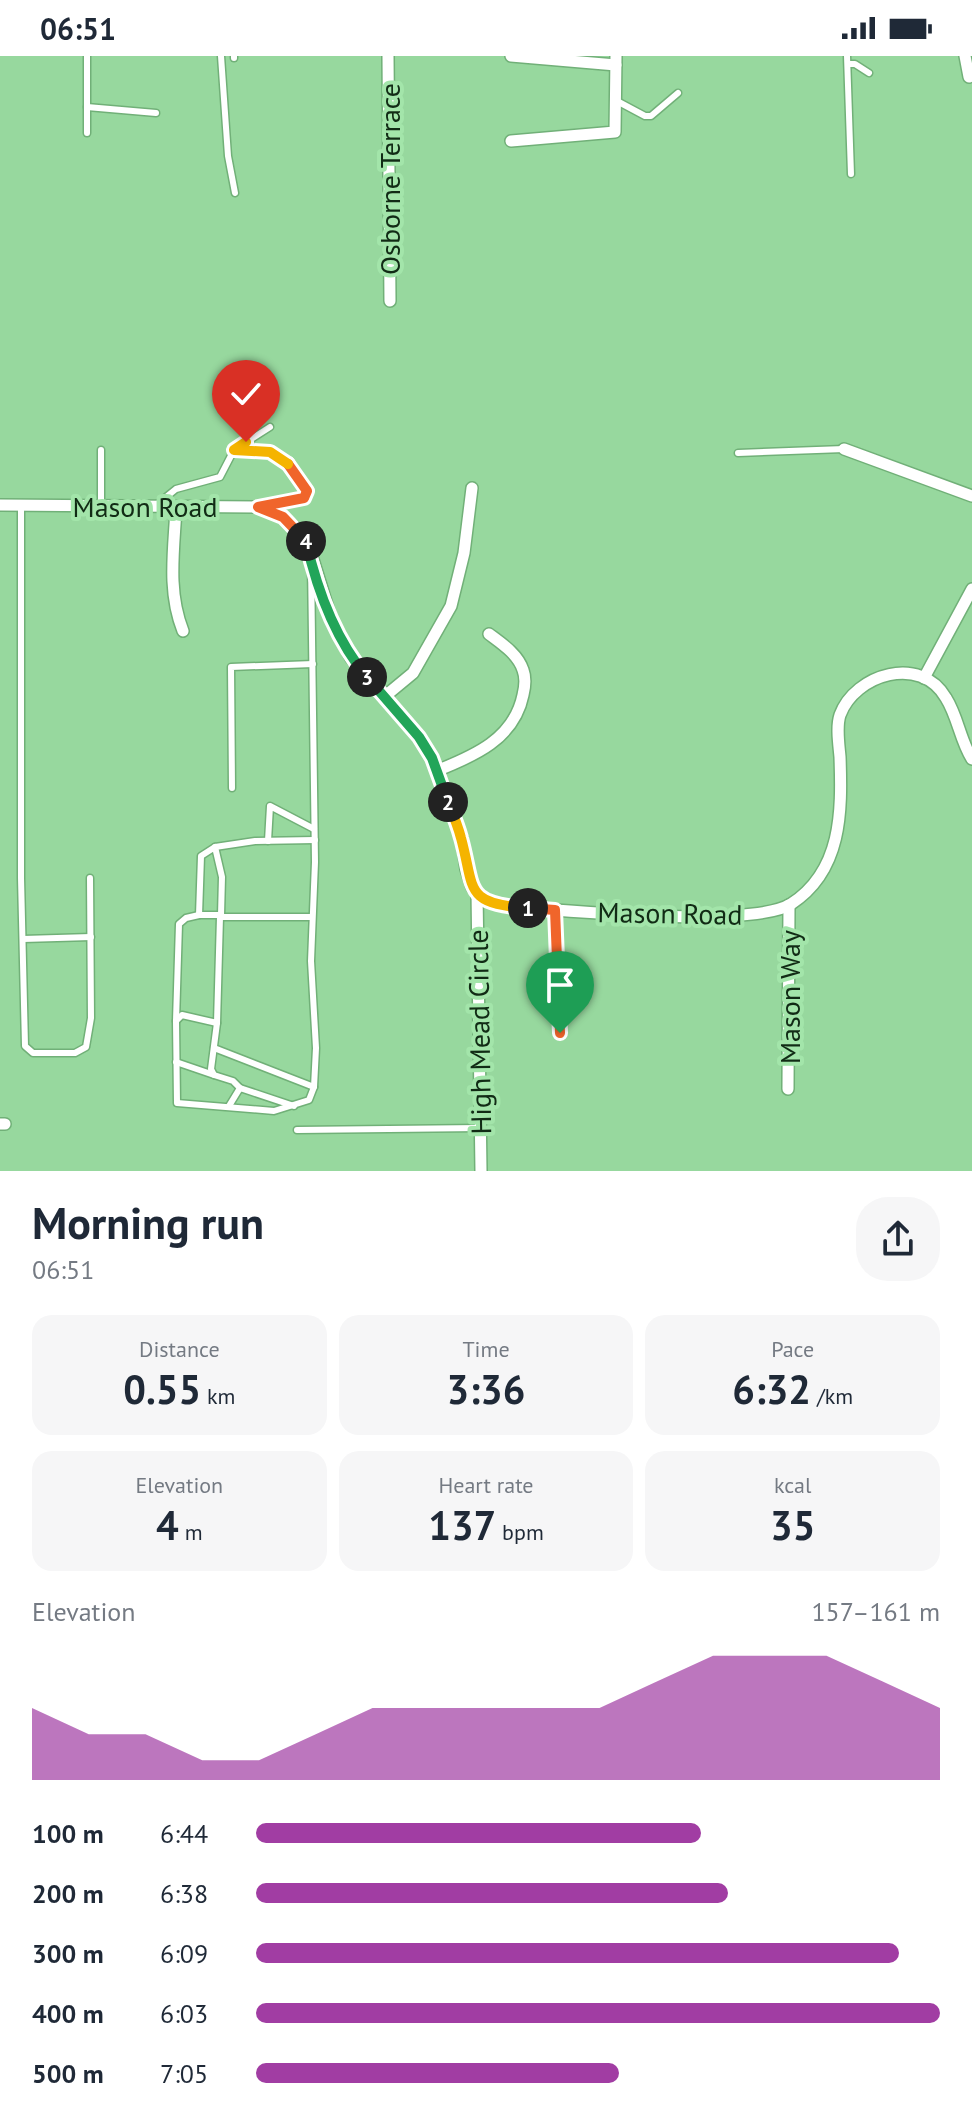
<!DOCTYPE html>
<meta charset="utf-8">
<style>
body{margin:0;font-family:"PT Sans",sans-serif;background:#f6f6f7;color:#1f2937;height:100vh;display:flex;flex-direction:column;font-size:30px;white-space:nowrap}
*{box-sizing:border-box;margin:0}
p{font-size:26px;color:#747a83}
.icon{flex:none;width:44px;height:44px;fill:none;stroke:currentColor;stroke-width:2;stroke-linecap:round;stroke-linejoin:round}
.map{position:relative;height:1115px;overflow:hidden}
.panel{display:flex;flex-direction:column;background:#fff;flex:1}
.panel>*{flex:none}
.pin{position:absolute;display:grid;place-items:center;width:68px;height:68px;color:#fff;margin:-82px -34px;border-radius:50% 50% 50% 0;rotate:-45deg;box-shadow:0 0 8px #0007}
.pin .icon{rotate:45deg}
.km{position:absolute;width:40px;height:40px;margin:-20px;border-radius:50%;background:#222;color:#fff;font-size:22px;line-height:40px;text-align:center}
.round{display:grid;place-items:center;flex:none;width:84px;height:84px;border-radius:32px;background:#f6f6f7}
.summary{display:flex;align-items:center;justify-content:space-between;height:136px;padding:0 32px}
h1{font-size:44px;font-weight:600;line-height:60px}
.metrics{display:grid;grid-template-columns:repeat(3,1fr);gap:12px;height:136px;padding:8px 32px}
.metrics div{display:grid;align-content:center;border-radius:20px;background:#f6f6f7;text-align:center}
.metrics b{font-size:40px;font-weight:600}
.metrics small{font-size:22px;font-weight:400}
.metrics p{font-size:22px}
.chart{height:224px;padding:16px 32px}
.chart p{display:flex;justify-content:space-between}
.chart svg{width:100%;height:144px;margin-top:8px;fill:#a13da3;opacity:.7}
ul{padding:0 32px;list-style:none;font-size:26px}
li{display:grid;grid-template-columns:128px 96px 1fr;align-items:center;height:60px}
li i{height:20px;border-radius:10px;background:#a13da3}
.status{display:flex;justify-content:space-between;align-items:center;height:56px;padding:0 40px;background:#fff;direction:ltr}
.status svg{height:22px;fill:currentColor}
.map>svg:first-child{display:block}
</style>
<div class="status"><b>06:51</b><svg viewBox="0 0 49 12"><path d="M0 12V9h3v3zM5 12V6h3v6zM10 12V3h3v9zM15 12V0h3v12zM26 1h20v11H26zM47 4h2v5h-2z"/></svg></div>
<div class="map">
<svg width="972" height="1115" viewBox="0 0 972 1115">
<rect width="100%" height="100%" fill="#97d89e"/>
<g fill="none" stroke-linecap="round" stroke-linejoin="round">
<g stroke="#71b078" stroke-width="9">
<g id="service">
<polyline points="87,0 87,77"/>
<polyline points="221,0 228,100 235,137"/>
<polyline points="234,0 234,2"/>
<polyline points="847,0 851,118"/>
<polyline points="848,8 855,8 869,17"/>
<polyline points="615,44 645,60 651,60 678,37"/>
<polyline points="87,51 156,57"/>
<polyline points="101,394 101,451"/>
<path d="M234,394C245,395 258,393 268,396C285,399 307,423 306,439L300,444L261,450"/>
<polyline points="738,397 844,393"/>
<polyline points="21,450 21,822 25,990 33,997 75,997 86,991 91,962 90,822"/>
<polyline points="155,450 176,433 220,421 234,394 270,371"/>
<polyline points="311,507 315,806 311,905 316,992 314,1031 309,1044 274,1055 177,1047 176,965 182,959 217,967 220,861 312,861"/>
<polyline points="232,732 231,611 313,608"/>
<polyline points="268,785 270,750 314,773"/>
<polygon points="215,791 222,821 221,859 199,859 201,800"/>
<polyline points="215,791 255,785 315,784"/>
<polyline points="555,854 560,977"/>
<polyline points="23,883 91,881"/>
<polyline points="176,965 179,868 186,862 199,859"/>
<polyline points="217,967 211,1013 214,1019 233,1025 240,1032"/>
<polyline points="214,992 314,1031"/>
<polyline points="176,1006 214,1019"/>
<polyline points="229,1050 240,1032 294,1050"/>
<polyline points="297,1074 480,1072"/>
</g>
</g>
<g stroke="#71b078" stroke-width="14">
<g id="minor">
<polyline points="388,0 390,245"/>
<polyline points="511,0 616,9"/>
<polyline points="965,0 969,21"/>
<polyline points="511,85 615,76 616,0"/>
<polyline points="844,393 972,440"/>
<path d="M0,449L258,451L283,461L306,481L333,568L351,602L419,681L432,702L462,783L466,813L472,831L482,842L503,850C558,854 751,873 791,848C842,815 842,756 840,701C839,689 836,671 840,659C855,618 921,598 946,642C958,661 960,684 972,703"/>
<path d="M176,452C174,494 167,535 183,575"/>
<polyline points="924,622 972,533"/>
<polyline points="384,641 413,617 451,550 464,497 472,432"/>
<path d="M436,715C474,700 514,683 523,639C525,631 526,622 523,614C518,598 501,587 489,578"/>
<polyline points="477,836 481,1115"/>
<polyline points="788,1033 789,849"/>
<polyline points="0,1068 5,1068"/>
</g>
</g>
<use href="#service" stroke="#fff" stroke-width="6"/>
<use href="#minor" stroke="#fff" stroke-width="11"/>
</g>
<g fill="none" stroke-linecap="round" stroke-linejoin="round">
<g stroke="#fff" stroke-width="16">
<polyline id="split-1" points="528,852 555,854 560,977"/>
</g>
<g stroke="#fff" stroke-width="16">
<path id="split-2" d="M448,746C453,758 458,770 461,782C475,833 463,848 528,852"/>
</g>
<g stroke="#fff" stroke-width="16">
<polyline id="split-3" points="367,621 419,681 432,702 448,746"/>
</g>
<g stroke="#fff" stroke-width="16">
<path id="split-4" d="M306,485C317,534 335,583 367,621"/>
</g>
<g stroke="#fff" stroke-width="16">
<polyline id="split-5" points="288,408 307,435 304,442 258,451 283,461 306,485"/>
</g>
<g stroke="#fff" stroke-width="16">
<polyline id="split-6" points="246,386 234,394 270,396 288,408"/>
</g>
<use href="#split-1" stroke="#f0652b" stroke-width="10"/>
<use href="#split-2" stroke="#f5b400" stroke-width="10"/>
<use href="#split-3" stroke="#22a559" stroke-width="10"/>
<use href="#split-4" stroke="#22a559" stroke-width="10"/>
<use href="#split-5" stroke="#f0652b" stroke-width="10"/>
<use href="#split-6" stroke="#f5b400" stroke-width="10"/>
</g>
<g text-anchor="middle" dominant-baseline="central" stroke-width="8" stroke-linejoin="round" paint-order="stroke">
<g font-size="28" fill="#112b15" stroke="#a3e5aa">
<text transform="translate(389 123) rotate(-90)">Osborne Terrace</text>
<text x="145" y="450">Mason Road</text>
<text transform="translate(670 857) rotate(1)">Mason Road</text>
<text transform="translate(789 941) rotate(-90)">Mason Way</text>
<text transform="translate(479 976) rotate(-91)">High Mead Circle</text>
</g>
</g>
</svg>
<div class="pin" style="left:560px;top:977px;background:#1e9e55"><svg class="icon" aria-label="arrive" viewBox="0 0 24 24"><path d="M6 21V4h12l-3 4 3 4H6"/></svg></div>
<div class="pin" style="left:246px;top:386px;background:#d93025"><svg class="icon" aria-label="check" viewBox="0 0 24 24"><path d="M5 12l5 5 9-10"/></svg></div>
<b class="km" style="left:528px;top:852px">1</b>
<b class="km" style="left:448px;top:746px">2</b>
<b class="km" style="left:367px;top:621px">3</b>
<b class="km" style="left:306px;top:485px">4</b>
</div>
<section class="panel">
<div class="summary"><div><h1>Morning run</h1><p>06:51</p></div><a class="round"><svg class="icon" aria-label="share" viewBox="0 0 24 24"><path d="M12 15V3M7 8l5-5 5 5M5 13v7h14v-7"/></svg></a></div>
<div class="metrics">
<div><p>Distance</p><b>0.55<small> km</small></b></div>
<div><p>Time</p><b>3:36</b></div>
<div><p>Pace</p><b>6:32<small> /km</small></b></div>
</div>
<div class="metrics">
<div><p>Elevation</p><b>4<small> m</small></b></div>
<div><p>Heart rate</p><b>137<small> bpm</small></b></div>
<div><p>kcal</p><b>35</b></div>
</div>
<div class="chart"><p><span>Elevation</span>157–161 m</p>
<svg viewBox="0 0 160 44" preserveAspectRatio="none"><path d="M0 44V22L10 30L20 30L30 38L40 38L50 30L60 22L70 22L80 22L90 22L100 22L110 14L120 6L130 6L140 6L150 14L160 22V44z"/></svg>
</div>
<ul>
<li><b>100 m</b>6:44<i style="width:65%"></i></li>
<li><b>200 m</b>6:38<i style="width:69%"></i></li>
<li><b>300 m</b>6:09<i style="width:94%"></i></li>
<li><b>400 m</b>6:03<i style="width:100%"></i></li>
<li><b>500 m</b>7:05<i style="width:53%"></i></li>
</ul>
</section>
